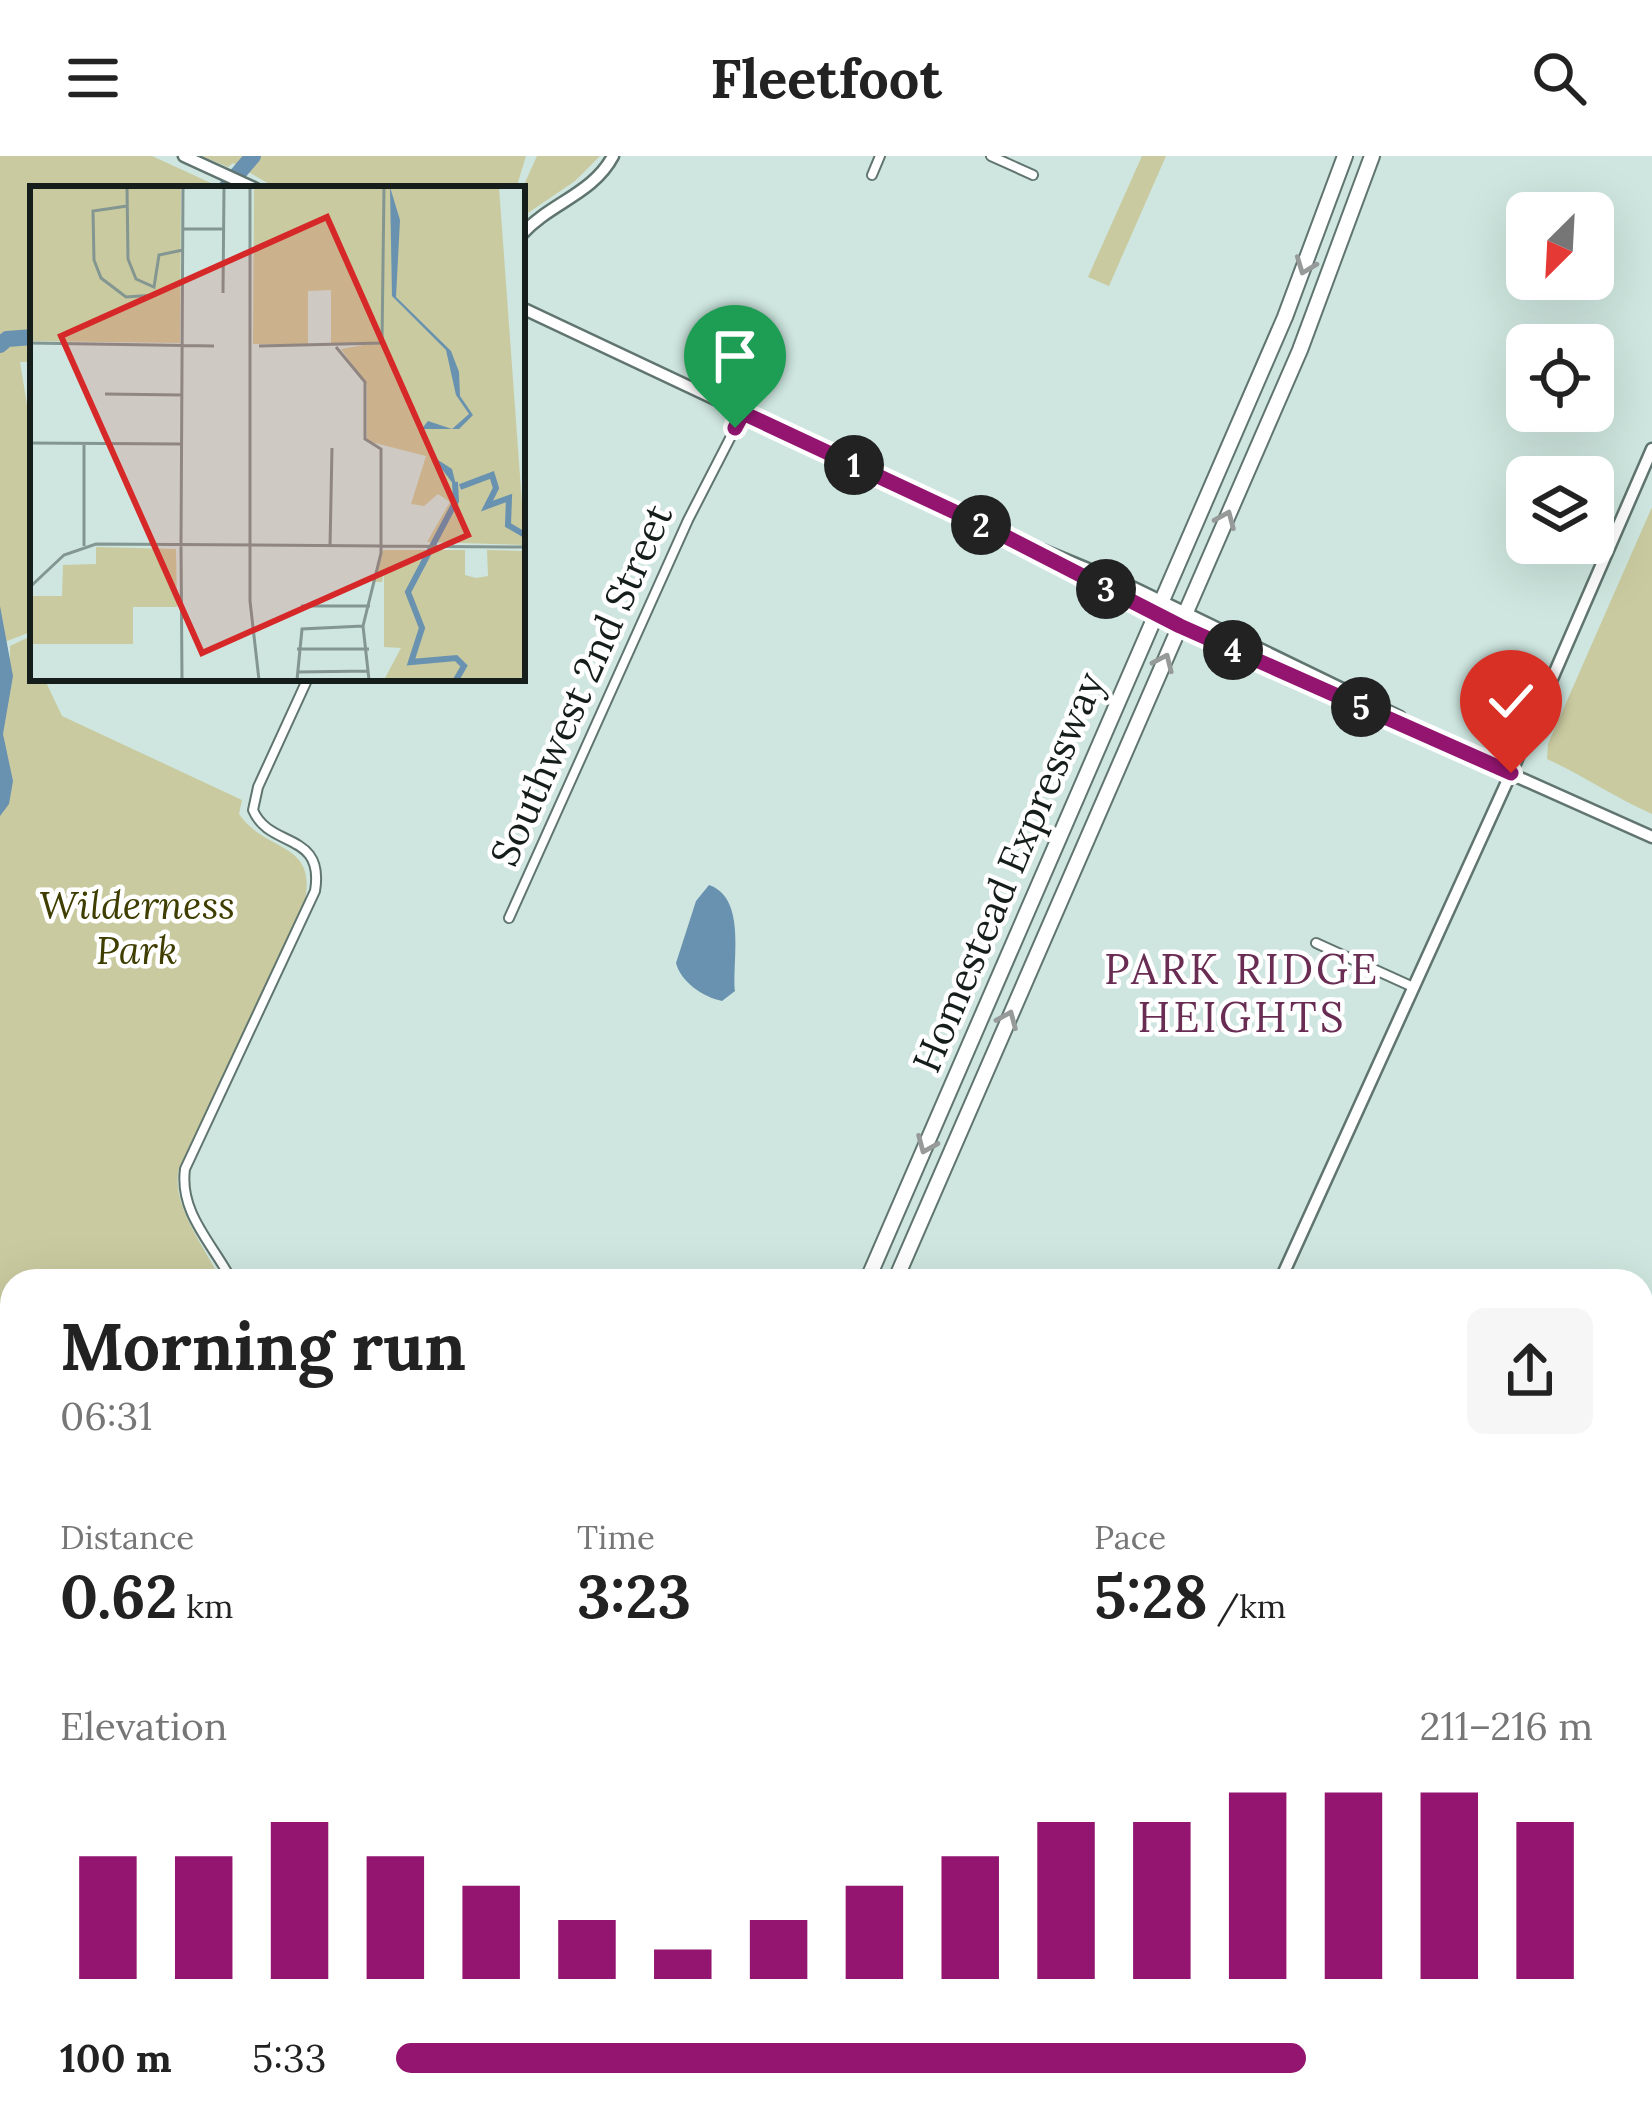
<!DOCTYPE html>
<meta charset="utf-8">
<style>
body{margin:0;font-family:Lora,serif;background:#f6f6f6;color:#222;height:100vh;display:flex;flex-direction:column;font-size:45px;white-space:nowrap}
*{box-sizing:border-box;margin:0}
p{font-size:39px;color:#767676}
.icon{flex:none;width:66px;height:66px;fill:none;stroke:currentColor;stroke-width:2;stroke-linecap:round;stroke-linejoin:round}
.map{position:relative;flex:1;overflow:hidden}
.details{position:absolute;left:0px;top:1113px;width:1653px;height:858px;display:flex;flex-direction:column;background:#fff;border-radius:36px 36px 0 0;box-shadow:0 12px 48px #0002}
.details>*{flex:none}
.needle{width:78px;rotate:204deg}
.controls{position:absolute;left:1506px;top:36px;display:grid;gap:24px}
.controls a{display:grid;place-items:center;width:108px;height:108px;border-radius:18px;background:#fff;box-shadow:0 12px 48px #0002;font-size:60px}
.pin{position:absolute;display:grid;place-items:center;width:102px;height:102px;color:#fff;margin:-123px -51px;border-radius:50% 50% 50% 0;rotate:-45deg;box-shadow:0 0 12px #0007}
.pin .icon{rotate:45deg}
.km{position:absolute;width:60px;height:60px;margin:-30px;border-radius:50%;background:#222;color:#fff;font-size:33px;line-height:60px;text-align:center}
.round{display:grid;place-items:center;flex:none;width:126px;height:126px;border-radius:18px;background:#f6f6f6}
.head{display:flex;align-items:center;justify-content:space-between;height:204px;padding:0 60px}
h1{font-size:66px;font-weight:700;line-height:90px}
.metrics{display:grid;grid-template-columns:repeat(3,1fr);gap:18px;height:204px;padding:12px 60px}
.metrics div{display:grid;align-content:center}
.metrics b{font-size:60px;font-weight:700}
.metrics small{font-size:33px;font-weight:400}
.metrics p{font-size:33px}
.chart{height:336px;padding:24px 60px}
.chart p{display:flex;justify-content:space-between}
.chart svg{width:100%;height:216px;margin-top:12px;stroke:#931570;stroke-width:6}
ul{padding:0 60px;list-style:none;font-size:39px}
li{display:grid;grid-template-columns:192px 144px 1fr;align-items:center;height:90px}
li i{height:30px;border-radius:15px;background:#931570}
header{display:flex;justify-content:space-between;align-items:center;height:156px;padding:0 60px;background:#fff;font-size:54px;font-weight:700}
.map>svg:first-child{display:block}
</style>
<header><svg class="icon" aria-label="menu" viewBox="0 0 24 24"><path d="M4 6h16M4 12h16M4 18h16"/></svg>Fleetfoot<svg class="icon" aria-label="search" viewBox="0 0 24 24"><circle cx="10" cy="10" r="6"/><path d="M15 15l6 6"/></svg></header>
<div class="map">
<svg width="1652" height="1971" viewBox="0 0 1652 1971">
<rect width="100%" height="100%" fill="#cee6df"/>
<g fill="#c9ca9f">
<path d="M0,0H152L224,33H33V206H20L28,255L33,262V475L2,487L10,520V490L33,479V522H44L62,560L242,644L239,658C268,699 319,684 304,749L179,1012C170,1049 205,1090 221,1125H12V1959H462L457,1971H0V1197L7,1182L0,1183Z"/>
<polygon points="202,0 526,0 516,33 278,33 233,7 228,11"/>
<polygon points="537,0 600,0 575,25 522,61 522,33"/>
<polygon points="1142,0 1166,0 1109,130 1088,121"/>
<path d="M1652,351V658C1614,641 1584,620 1547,603L1548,588Z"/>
<polygon points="1641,1930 1652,1935 1652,1971 909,1971 914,1959 1641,1959"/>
</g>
<g fill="#6991b0">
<polygon points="0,450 13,520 3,578 13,625 9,648 0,660"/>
<path d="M709,729C747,742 732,805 735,835L722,845C703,841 681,826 676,807L696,745Z"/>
</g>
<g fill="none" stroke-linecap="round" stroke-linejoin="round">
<g stroke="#6991b0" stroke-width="16">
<polyline points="225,33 253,0"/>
<polyline points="0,189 7,183 33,181"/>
</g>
<g stroke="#60756f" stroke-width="12">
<g id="street">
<polyline points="991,0 1033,19"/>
<polyline points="872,19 880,0"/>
<polyline points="509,762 688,364 743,257"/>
<polyline points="1316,787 1413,831"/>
<path d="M232,1125C213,1088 179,1057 185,1013L315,735C325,675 269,693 253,654L258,631L308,522"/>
<polyline points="0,1195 12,1192"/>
<polyline points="1641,1915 1652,1920"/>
<polyline points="645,1971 650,1959"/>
</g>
</g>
<g stroke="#60756f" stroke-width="15">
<g id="secondary">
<polyline points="184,0 256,33"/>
<path d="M522,78C550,47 593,38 613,0"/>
<polyline points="522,152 989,372 1180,470 1652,681"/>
<polyline points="1042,394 1134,432 1400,561"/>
<polyline points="1280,1125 1511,617 1652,293"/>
<polyline points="1641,1295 1652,1300"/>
<polyline points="896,1971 901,1959"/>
</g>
</g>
<g stroke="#60756f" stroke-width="18">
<g id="highway">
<polyline points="867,1125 1285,161 1345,0"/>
<polyline points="895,1125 1300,194 1372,0"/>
<polyline points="487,1971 493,1959"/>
<polyline points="514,1971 520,1959"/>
</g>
</g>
<use href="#street" stroke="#fff" stroke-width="8"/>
<use href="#secondary" stroke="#fff" stroke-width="10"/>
<use href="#highway" stroke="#fff" stroke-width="14"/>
</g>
<defs><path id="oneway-chevron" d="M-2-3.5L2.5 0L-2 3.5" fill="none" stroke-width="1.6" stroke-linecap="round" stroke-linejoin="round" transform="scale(3)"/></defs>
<g stroke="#969a99">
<use href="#oneway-chevron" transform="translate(1305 110) rotate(111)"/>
<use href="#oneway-chevron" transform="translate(1226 363) rotate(-67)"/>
<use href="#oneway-chevron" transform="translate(1164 506) rotate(-66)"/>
<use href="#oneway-chevron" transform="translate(1008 863) rotate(-67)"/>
<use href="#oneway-chevron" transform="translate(926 989) rotate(113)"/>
</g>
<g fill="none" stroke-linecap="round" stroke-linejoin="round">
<g stroke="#fff" stroke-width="24">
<polyline id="route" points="735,272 743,257 989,372 1180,470 1511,617"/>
</g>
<use href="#route" stroke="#931570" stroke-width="15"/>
</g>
<g text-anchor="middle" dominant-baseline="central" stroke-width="9" stroke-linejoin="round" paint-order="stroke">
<g font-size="39" fill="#161e1c" stroke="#fff">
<text transform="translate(581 529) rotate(-66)">Southwest 2nd Street</text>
<text transform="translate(1008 716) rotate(-67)">Homestead Expressway</text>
</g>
<g font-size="39" font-style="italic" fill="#3f3e00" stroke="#fff">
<text x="137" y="749">Wilderness<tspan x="137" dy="45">Park</tspan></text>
</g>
<g font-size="42" letter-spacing="3" fill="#692d54" stroke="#fff">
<text x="1242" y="813">PARK RIDGE<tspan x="1242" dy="48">HEIGHTS</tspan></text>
</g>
</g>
<g transform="translate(30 30)">
<rect width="495" height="495" fill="#cee6df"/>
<path d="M0,1H151L150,157L0,155ZM224,1H469L495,359L397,356L420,316L408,308L394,320L381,318L396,270L337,255V199L311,163L339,158L301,159V104L278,105V158H223ZM66,361L146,363L147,421H103V458H0V410H32L33,379L66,378ZM353,364H435V389L446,392L458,390L457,364L495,365V494H354L371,462L354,461V387L352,396H342Z" fill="#c9ca9f"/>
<path d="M360,1L370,34L366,111L421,165L429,186L430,210L443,229L429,243H393L408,274L422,283L427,303L399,266L390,245L398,235L422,243L439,228L426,209L416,164L362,110Z" fill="#6991b0"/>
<path fill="none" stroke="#6991b0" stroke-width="6" d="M425,296L426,315L378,406L392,442L381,476L426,472L434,480L426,494M430,301L462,289L466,302L457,320L479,312L478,339L495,349"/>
<path fill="none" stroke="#849691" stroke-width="3" d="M97,1L98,73L106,93L124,101L129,69L153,64M220,1V415L229,494M97,20L63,25L64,74L71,92L96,111L126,109M153,43H193M193,107L194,1M0,157L184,160M229,160L352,157L354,1M306,161L335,196V253L351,263V367L333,440L339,494M75,208L152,209M0,257L151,258M54,258V360M151,358L153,1M151,360L152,494M300,361L302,262M0,401L34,369L66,358L495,361M271,420H340M267,463H339M267,486L339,485M267,494L272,443L333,440"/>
<path fill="#d62828" fill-opacity="0.15" stroke="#d62828" stroke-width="6" d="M297,31L438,349L172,467L31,150Z"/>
<rect width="495" height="495" fill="none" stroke="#161e1c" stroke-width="6"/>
</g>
</svg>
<div class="controls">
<a><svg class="needle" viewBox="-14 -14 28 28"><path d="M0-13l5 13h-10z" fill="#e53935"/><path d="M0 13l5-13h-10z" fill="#767676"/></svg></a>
<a><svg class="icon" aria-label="locate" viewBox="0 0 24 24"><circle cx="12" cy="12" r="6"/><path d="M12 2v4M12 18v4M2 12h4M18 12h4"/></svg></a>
<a><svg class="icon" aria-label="layers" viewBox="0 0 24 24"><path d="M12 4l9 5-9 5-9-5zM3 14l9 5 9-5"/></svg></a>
</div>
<div class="pin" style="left:735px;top:272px;background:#1e9e55"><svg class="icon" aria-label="arrive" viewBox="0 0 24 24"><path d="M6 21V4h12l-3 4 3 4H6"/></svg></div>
<div class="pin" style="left:1511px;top:617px;background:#d93025"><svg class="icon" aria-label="check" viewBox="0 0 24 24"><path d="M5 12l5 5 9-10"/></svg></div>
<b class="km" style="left:854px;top:309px">1</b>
<b class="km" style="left:981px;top:369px">2</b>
<b class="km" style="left:1106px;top:433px">3</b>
<b class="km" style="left:1233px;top:494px">4</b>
<b class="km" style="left:1361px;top:551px">5</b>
<section class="details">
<div class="head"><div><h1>Morning run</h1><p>06:31</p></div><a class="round"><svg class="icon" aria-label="share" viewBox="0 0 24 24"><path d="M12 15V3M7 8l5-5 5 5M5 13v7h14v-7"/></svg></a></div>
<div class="metrics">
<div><p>Distance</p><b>0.62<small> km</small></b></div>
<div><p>Time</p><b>3:23</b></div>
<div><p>Pace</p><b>5:28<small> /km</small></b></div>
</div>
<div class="chart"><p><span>Elevation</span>211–216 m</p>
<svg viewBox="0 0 160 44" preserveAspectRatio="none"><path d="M5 44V19M15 44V19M25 44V12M35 44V19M45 44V25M55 44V32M65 44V38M75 44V32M85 44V25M95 44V19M105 44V12M115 44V12M125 44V6M135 44V6M145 44V6M155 44V12"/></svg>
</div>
<ul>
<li><b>100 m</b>5:33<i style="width:76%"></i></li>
</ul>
</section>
</div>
